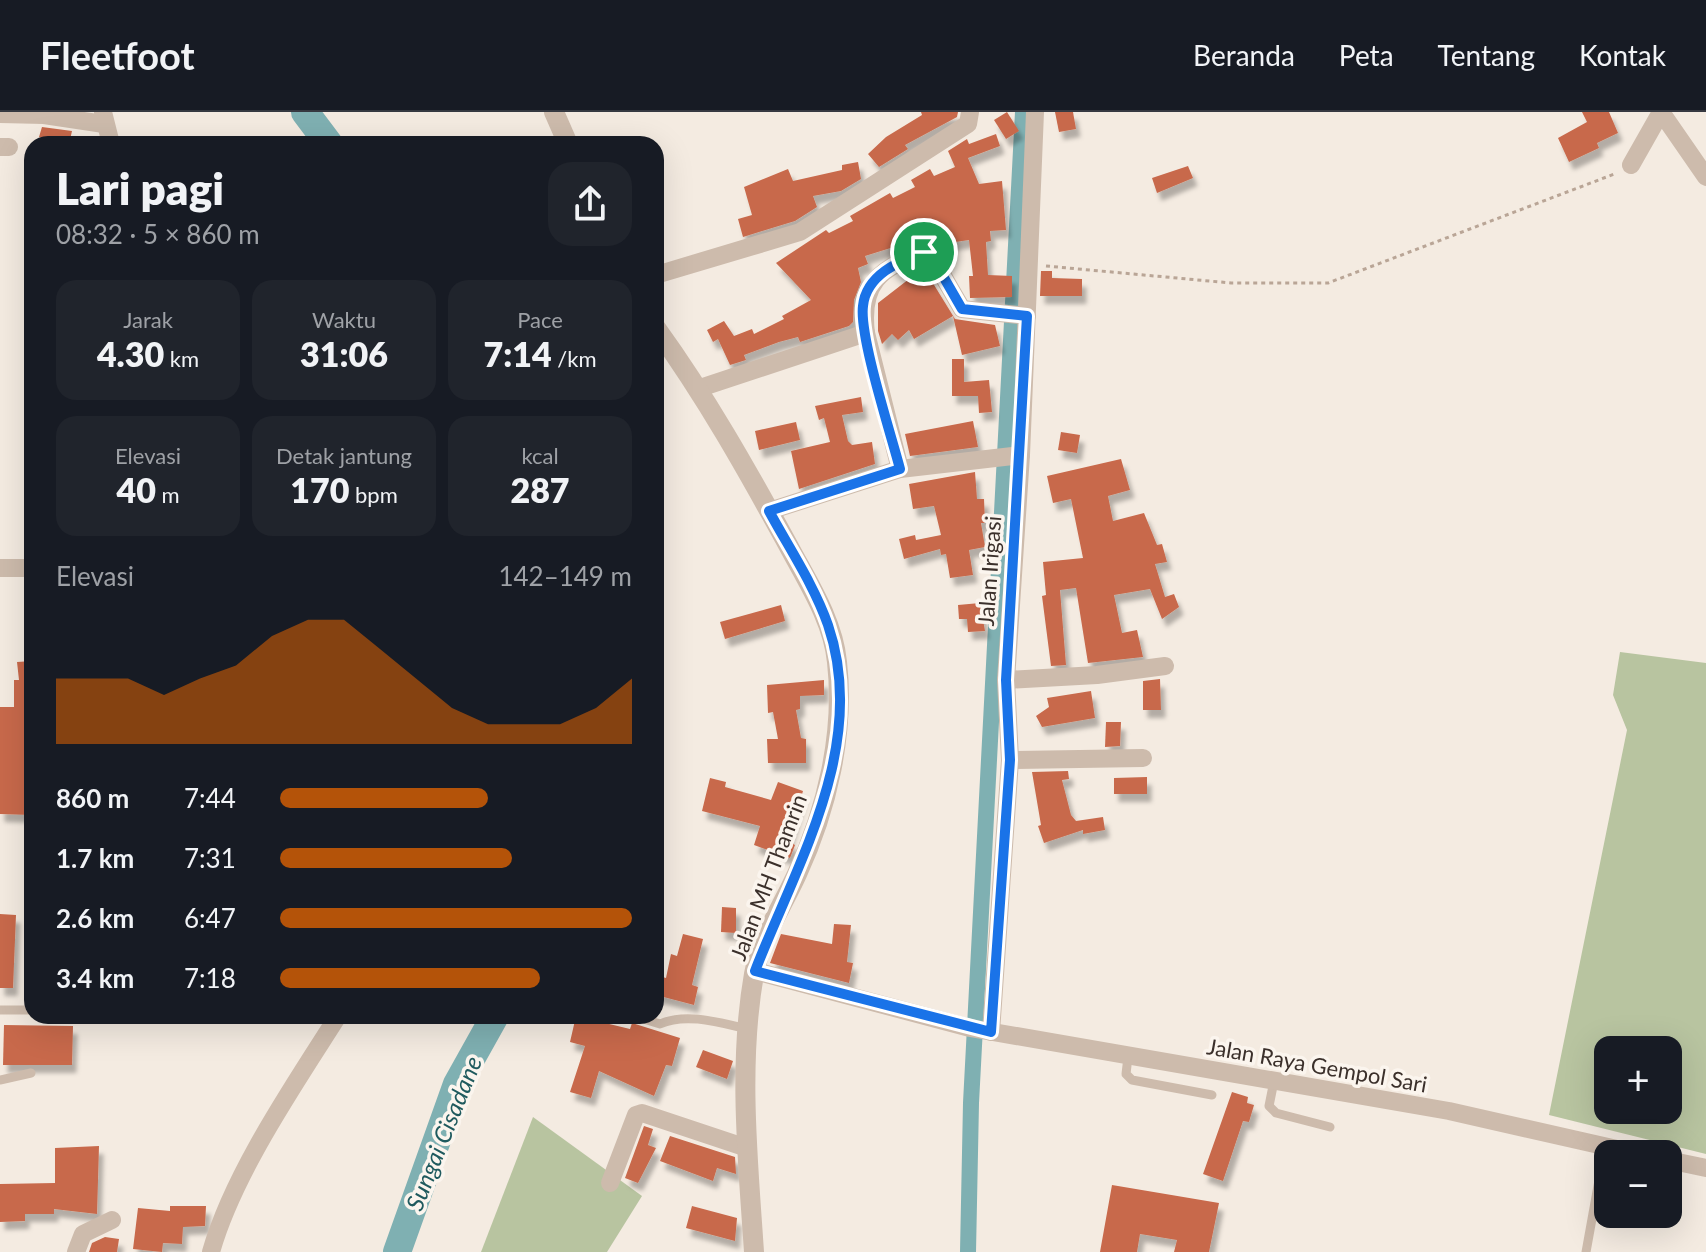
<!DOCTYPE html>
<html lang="id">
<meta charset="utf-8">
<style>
body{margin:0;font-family:Lato,sans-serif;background:#20242c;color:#f1f3f6;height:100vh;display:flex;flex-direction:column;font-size:30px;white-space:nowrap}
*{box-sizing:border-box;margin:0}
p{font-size:26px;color:#9ea1a6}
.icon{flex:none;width:44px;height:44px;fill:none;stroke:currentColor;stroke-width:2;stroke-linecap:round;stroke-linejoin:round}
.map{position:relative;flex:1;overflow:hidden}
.side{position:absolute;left:24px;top:24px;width:640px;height:888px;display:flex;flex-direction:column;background:#171b24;border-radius:24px;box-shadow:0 8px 32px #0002}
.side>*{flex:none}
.buttons{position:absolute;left:1594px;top:924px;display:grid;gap:16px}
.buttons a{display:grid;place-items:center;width:88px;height:88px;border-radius:16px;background:#171b24;box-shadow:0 8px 32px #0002;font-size:40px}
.pin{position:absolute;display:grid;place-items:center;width:68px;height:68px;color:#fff;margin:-34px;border:4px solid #fff;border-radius:50%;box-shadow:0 2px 8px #0007}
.round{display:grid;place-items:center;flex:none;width:84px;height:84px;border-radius:24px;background:#20242c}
.head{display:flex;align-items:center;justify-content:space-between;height:136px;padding:0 32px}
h1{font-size:44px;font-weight:800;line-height:60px}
.metrics{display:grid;grid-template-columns:repeat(3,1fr);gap:12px;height:136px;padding:8px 32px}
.metrics div{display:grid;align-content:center;border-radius:20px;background:#20242c;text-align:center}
.metrics b{font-size:34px;font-weight:800}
.metrics small{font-size:22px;font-weight:400}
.metrics p{font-size:22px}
.chart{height:224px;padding:16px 32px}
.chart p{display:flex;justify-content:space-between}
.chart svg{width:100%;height:144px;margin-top:8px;fill:#b45309;opacity:.7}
ul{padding:0 32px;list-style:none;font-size:26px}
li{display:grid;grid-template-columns:128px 96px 1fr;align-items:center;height:60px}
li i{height:20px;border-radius:10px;background:#b45309}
header{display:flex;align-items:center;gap:48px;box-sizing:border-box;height:112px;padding:0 40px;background:#171b24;border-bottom:2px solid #363941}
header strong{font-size:38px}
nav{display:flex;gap:44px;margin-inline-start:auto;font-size:28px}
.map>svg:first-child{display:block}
</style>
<header>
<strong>Fleetfoot</strong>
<nav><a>Beranda</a><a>Peta</a><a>Tentang</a><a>Kontak</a></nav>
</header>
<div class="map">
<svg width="1706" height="1140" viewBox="0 0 1706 1140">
<defs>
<filter id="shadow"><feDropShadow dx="4.5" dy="8" stdDeviation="2" flood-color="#0004"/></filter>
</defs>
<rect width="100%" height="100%" fill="#f4ebe1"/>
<g fill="#b8c4a0" fill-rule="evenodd">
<path d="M1620,540L1706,551V1042L1549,1003L1627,618L1613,583ZM1608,938H1668V998H1608Z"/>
<polygon points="533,1005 642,1084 607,1140 481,1140"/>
</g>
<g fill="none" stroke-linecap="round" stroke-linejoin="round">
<polyline stroke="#7fb0b2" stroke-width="16" points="968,1140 971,991 1023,0"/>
<g stroke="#7fb0b2" stroke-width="28">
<polyline points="305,0 329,32"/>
<polyline points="397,1140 457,972 495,904"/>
</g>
</g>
<g fill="#c8694b" filter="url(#shadow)">
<polygon points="921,0 958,0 957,5 905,33 908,37 879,55 868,42 886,25 922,3"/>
<polygon points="1007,0 1019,19 1006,27 994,8"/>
<polygon points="1055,0 1073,0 1076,17 1059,20"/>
<polygon points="1582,0 1609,0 1618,21 1597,31 1599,36 1569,50 1558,26 1587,10"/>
<polygon points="42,15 72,19 69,32 39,25"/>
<polygon points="996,22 1000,34 968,46 979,72 1002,69 1006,118 990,119 991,129 986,130 988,163 1012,164 1012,185 970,186 969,164 973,164 969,128 935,133 924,128 898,138 897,134 865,144 868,152 858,156 861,170 854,188 853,210 849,214 800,230 798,225 779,230 744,243 746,248 730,253 718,227 713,230 707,218 724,209 734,224 752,217 754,222 784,207 782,204 811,188 776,151 826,118 829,121 853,109 850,104 890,81 893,86 915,75 911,68 930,57 934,64 955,55 948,39 967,27 969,32"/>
<polygon points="858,50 861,67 841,79 813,84 817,95 795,109 743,125 738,107 752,103 744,75 788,57 793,69 842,58 842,53"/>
<polygon points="1188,54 1193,66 1157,81 1152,66"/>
<polygon points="923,153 927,161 924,171 931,168 955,207 995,213 1000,234 962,243 953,204 914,227 909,218 898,228 892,222 882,232 878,219 878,191 909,167 913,157"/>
<polygon points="1041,159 1052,159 1052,166 1082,167 1082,184 1040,184"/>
<polygon points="952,247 964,247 964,270 989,268 992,300 979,301 978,284 952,284"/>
<polygon points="861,285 863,300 842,303 848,329 852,333 872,330 875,352 799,377 791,339 830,330 824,306 819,308 815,294"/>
<polygon points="973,309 978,335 910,344 905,322"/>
<polygon points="796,310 800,328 759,338 755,319"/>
<polygon points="1061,320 1080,323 1077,341 1058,338"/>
<polygon points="1121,347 1130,378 1108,384 1113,409 1144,401 1157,433 1162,432 1167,450 1155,452 1165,485 1174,482 1179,495 1162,507 1150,477 1114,483 1122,521 1137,518 1143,545 1088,551 1076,476 1060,478 1066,553 1051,554 1042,484 1046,483 1043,450 1083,446 1071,387 1053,391 1047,364"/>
<polygon points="975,360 977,387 984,387 985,411 981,411 985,435 969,438 973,463 950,466 946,442 941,443 940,437 904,447 899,427 915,423 916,428 941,423 934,394 913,397 909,372"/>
<polygon points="980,491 985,519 968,520 967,507 959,507 958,493"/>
<polygon points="781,493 785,509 725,527 720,510"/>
<polygon points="32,549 32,703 0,702 0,595 14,595 14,568 19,568 17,550"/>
<polygon points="1160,567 1161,598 1143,598 1143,569"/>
<polygon points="824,568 824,583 800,584 800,597 796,598 801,626 806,627 806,651 768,651 767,627 778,627 773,600 768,601 767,573"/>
<polygon points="1091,579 1095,606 1042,615 1036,604 1049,595 1047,586"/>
<polygon points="1106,610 1121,610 1120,634 1105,635"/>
<polygon points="1068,659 1069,667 1062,668 1071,703 1076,709 1103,705 1105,718 1083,722 1083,718 1044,731 1038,714 1041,713 1032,660"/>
<polygon points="1147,665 1147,682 1114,682 1114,666"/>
<polygon points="710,666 726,670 725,675 771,688 778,670 803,679 788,729 795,733 790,746 754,733 760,714 702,699"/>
<polygon points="722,795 736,796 736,821 721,820"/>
<polygon points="0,802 16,803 13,876 0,876"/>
<polygon points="834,812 851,813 847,850 853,851 849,871 770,851 781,822 832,832"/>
<polygon points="683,822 703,827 692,873 698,875 694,893 656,883 656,863 666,866 671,842 677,844"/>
<polygon points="576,904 630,917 632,911 680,926 672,954 666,953 654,984 599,959 591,986 570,980 585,934 570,930"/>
<polygon points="4,913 73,914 72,953 3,953"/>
<polygon points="703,938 733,949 727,967 696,955"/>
<polygon points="1232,980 1248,985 1247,991 1254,993 1249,1010 1243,1009 1223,1069 1203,1062"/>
<polygon points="644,1014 653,1017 648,1033 656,1036 638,1071 625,1066"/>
<polygon points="670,1024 735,1045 736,1062 717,1056 713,1069 660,1049"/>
<polygon points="99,1034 97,1102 54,1097 54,1102 25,1102 25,1109 0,1110 0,1072 55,1071 55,1036"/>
<polygon points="1112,1073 1219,1091 1209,1140 1174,1140 1177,1128 1140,1122 1137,1140 1100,1140"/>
<polygon points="170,1094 206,1094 205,1114 183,1115 182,1132 163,1131 162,1140 133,1137 138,1096 170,1099"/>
<polygon points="692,1094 737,1106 735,1129 686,1116"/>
<polygon points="105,1125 119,1127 117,1140 89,1140 92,1131"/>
</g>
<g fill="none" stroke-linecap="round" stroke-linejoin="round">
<polyline stroke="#b9a596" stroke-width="3" stroke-dasharray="4 4" stroke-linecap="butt" points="1046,154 1231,171 1328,171 1617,61"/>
<g stroke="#cdbbac" stroke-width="9">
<polyline points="0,898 32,898"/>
<polyline points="263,904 298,904"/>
<path d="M634,904L660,912C686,900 721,911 747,917"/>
<polyline points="1128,945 1126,962 1132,968 1212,983"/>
<polyline points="0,968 31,961"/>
<polyline points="1274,969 1269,994 1276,1001 1330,1015"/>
<polyline points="1586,1140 1605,1035"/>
</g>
<g stroke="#cdbbac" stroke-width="18">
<polyline points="103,0 111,32"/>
<polyline points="0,2 44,3 104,12"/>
<polyline points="0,35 9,35"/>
<polyline points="1631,53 1661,0 1706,65"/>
<polyline points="656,163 800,120 968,12 970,0"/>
<polyline points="866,221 900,357"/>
<path d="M700,276L866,221C860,172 880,155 924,140L932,145L962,197L1027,204"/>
<polyline points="769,399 900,357 1021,343"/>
<polyline points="0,456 32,456"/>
<polyline points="1006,568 1097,563 1165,554"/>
<polyline points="1010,648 1143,646"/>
<polyline points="755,859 970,916 1449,999 1639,1042"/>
<polyline points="991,920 1010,648 1006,568 1021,343 1035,0"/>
<polyline points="1668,1048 1706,1056"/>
<polyline points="610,1071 636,1003 642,1001 747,1036"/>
<polyline points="76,1140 83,1122 112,1108"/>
<path d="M211,1140C233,1062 294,973 338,904"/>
</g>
<g stroke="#cdbbac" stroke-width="20">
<polyline points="554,0 568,32"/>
<path d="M656,216C706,285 747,358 788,433C807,469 833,508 837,550C845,621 827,697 797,762C783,793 760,828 754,862C738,953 748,1049 754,1140"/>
</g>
</g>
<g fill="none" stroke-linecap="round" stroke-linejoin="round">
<g stroke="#fff" stroke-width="16">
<path id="route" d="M924,140L932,145L962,197L1027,204L1006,568L1010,648L991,920L755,859C797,751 869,633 828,513C814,473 789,436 769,399L900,357C891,322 859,224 863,194C866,163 899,149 924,140Z"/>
</g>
<use href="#route" stroke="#1a73e8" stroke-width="10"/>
</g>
<g text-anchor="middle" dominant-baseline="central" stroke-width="7" stroke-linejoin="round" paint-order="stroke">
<g font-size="22" fill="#3b302b" stroke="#fbf5ee">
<text transform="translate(989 459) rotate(-86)">Jalan Irigasi</text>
<text transform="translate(768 765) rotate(-69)">Jalan MH Thamrin</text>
<text transform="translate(1317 953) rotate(10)">Jalan Raya Gempol Sari</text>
</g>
<g font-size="24" font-style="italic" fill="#1f5a5e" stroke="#fbf5ee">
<text transform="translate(443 1021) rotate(-68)">Sungai Cisadane</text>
</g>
</g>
</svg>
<div class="buttons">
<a>+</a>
<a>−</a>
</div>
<div class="pin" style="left:924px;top:140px;background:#1e9e55"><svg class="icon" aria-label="arrive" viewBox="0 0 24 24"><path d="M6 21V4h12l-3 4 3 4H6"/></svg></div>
<section class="side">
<div class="head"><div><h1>Lari pagi</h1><p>08:32 · 5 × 860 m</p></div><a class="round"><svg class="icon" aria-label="share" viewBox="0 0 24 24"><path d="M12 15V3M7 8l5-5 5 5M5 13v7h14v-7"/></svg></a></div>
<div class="metrics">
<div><p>Jarak</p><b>4.30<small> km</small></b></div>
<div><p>Waktu</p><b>31:06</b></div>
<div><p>Pace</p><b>7:14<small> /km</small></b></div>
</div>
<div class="metrics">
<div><p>Elevasi</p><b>40<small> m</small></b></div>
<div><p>Detak jantung</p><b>170<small> bpm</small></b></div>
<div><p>kcal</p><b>287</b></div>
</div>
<div class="chart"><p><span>Elevasi</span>142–149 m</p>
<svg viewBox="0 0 160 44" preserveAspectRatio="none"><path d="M0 44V24L10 24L20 24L30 29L40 24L50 20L60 11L70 6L80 6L90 15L100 24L110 33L120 38L130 38L140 38L150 33L160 24V44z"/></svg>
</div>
<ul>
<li><b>860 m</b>7:44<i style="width:59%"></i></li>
<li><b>1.7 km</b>7:31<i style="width:66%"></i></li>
<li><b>2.6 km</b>6:47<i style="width:100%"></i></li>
<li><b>3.4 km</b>7:18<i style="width:74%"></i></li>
</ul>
</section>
</div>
